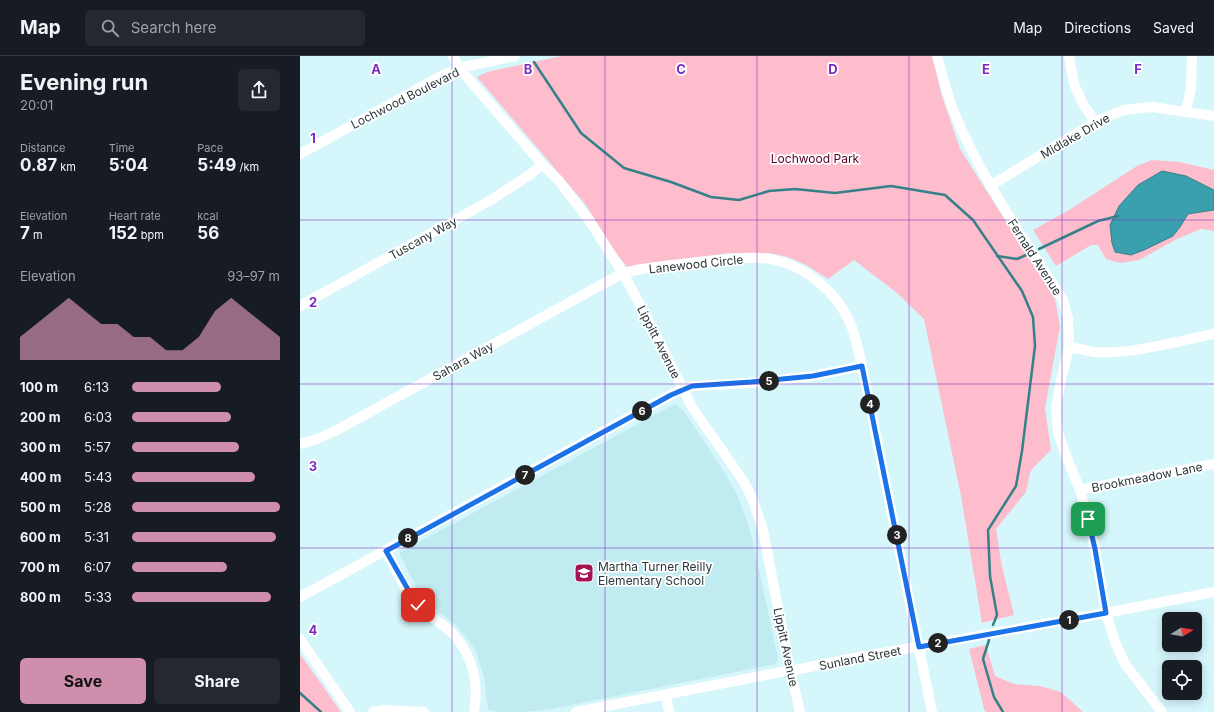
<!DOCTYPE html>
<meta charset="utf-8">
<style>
body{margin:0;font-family:Inter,sans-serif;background:#242831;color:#f1f3f6;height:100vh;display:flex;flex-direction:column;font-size:15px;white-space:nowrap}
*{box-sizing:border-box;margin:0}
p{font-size:13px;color:#9ea1a6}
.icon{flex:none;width:22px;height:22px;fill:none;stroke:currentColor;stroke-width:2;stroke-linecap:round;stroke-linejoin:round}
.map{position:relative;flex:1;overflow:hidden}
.details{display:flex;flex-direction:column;background:#171b24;width:300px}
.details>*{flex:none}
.needle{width:26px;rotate:79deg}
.tools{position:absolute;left:862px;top:556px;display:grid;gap:8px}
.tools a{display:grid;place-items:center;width:40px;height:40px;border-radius:6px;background:#171b24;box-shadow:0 2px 10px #0003;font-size:20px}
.pin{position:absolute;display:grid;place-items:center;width:34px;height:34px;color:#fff;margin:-17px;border-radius:8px;box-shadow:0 2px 6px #0006}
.km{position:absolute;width:20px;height:20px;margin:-10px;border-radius:50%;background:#222;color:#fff;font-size:11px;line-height:20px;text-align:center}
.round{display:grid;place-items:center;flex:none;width:42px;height:42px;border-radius:6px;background:#242831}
.overview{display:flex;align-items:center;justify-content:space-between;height:68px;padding:0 20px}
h1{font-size:22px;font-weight:700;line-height:30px}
.metrics{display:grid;grid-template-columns:repeat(3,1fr);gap:6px;height:68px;padding:4px 20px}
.metrics div{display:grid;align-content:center}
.metrics b{font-size:17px;font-weight:700}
.metrics small{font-size:11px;font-weight:400}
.metrics p{font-size:11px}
.chart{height:112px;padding:8px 20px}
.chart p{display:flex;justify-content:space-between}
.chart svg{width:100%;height:72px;margin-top:4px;fill:#ce8eac;opacity:.7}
.action{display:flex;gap:8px;margin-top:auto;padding:8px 20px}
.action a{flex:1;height:46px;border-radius:6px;background:#ce8eac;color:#111;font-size:16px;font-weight:700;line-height:46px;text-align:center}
.action a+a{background:#242831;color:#f1f3f6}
ul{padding:0 20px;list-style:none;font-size:13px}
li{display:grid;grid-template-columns:64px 48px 1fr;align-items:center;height:30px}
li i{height:10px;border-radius:5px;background:#ce8eac}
header{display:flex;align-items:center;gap:24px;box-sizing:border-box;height:56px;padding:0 20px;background:#171b24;border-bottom:1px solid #363941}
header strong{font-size:19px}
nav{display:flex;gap:22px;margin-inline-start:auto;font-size:14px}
.search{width:280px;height:36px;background:#242831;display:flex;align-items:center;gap:10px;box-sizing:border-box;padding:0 14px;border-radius:6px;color:#9ea1a6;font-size:15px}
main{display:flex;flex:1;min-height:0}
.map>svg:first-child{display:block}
</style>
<header>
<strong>Map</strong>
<div class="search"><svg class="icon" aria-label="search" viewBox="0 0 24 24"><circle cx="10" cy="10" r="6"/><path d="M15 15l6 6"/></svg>Search here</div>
<nav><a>Map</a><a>Directions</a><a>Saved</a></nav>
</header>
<main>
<section class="details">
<div class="overview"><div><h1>Evening run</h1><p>20:01</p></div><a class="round"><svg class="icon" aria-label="share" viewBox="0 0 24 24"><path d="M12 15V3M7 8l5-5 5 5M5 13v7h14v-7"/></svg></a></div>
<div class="metrics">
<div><p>Distance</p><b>0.87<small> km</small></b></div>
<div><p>Time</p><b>5:04</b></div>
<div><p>Pace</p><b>5:49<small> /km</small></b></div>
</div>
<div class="metrics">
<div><p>Elevation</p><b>7<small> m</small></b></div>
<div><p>Heart rate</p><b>152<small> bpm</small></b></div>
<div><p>kcal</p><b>56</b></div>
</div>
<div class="chart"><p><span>Elevation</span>93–97 m</p>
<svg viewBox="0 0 160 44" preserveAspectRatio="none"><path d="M0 44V30L10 22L20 14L30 6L40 14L50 22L60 22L70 30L80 30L90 38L100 38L110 30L120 14L130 6L140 14L150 22L160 30V44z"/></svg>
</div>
<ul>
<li><b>100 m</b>6:13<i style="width:60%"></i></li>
<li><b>200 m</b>6:03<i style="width:67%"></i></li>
<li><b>300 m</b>5:57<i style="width:72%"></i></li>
<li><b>400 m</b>5:43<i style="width:83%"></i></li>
<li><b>500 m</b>5:28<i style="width:100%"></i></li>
<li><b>600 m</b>5:31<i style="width:97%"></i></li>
<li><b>700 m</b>6:07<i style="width:64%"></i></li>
<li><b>800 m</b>5:33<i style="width:94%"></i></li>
</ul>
<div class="action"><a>Save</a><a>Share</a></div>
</section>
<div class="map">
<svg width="914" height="656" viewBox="0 0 914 656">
<rect width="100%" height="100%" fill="#d5f6fb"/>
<polygon fill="#c0ebf1" points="375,348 384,355 421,411 436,436 446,462 453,486 478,602 475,608 246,654 222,656 200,656 188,654 184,621 175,593 157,570 132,550 119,536 99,497"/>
<g fill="#febdcc">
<polygon points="262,0 633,0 641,37 660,93 755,243 760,270 745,352 751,394 733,412 730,417 726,436 696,473 701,506 714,559 682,567 661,440 624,263 597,237 554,204 528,223 508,210 488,201 469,197 430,197 334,209 328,212 312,192 286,149 177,21 187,16"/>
<polygon points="852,104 880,106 914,114 914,175 901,173 877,183 839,204 820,207 806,203 798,189 791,189 756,210 733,174 769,154 837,110"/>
<polygon points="686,589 695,620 714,628 740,630 761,636 783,656 686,656 684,653 669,593"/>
<polygon points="0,599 3,602 41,656 0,656"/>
</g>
<polygon fill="#3ba0ad" stroke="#36808a" points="862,115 886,120 914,134 914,154 888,158 880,171 873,180 844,194 831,199 815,196 812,187 810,169 819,150 838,129"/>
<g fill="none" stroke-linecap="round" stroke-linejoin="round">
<g stroke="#36808a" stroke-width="2.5">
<polyline points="234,6 281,77 324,112 371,126 411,141 439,144 469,135 495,133 535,137 591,130 645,139 673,164 722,235 733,261 735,290 722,395 716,430 688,474 690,520 697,559 693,569"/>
<polyline points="739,193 798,165 818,160"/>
<polyline points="697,200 717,203 726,199"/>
<polyline points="689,584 683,603 694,641 703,656"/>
<polyline points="0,637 21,656"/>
</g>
<g stroke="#fff" stroke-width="10">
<polyline points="153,0 159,12 242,108 259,125 289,164 323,217 353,273 392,351 444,426 452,442 463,474 488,604 500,656"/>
<path d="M637,0C642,19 647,38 654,56C681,123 724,182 763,244L768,263L769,291L761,324L756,352L758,376L765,397L780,434L788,463L795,493L806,557L815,586L825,608L862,656"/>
<polyline points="769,0 774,28 783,48 795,66"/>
<polyline points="886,55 891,32 892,0"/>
<polyline points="0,98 145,18 159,12 215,0"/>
<polyline points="690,130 795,66 823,54 852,51 914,60"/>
<polyline points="0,250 191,144 231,118 242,108"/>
<path d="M769,291C778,292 786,295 794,296C829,299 879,285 914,278"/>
<path d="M0,388L15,384L37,374L323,217C348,211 373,209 399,206C420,204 441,201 462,202C501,205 536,234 551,269C556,282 559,296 562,310L632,656"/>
<polyline points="780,434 914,408"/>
<path d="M86,495C96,513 105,535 119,550C129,561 144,568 154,579C174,602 179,627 174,656"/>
<polyline points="0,541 374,337 392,330 451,327 513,320 562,310"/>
<polyline points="0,583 50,656"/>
<polyline points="366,639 369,656"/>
<polyline points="73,656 84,654 124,656"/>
<polyline points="276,656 481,616 500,613 554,602 806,557 914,536"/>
</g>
</g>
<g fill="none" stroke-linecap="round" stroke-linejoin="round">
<g stroke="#fff" stroke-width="8">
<polyline id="route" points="118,549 110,537 86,495 371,339 392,330 451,326 513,320 562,310 619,591 806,557 795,493 788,463"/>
</g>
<use href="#route" stroke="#1a73e8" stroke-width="5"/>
</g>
<path fill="none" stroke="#7b2cbf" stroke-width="1" stroke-opacity="0.55" d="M152,0V656M305,0V656M457,0V656M609,0V656M762,0V656M0,164H914M0,328H914M0,492H914"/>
<defs>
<g id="school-square" transform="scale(1)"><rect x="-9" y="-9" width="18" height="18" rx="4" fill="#a41251" stroke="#fff"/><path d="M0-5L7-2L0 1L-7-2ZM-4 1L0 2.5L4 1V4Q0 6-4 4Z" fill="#fff"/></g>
</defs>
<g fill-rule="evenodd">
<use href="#school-square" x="284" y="517"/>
</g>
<g text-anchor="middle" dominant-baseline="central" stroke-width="3.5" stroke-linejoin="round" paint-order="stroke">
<g font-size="12" fill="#2a3739" stroke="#fff">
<text transform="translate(105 42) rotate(-27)">Lochwood Boulevard</text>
<text transform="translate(775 80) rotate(-30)">Midlake Drive</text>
<text transform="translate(123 182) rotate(-29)">Tuscany Way</text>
<text transform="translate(735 201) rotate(57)">Fernald Avenue</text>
<text transform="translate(396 208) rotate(-6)">Lanewood Circle</text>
<text transform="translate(359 286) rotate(63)">Lippitt Avenue</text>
<text transform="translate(163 305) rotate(-29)">Sahara Way</text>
<text transform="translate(847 421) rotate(-11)">Brookmeadow Lane</text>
<text transform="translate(486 591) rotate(78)">Lippitt Avenue</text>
<text transform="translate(560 602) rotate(-11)">Sunland Street</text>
</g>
<g font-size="12" fill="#570127" stroke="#fff">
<text x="515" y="102">Lochwood Park</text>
</g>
<g font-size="12" fill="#2a3739" stroke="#fff" text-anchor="start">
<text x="298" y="510">Martha Turner Reilly<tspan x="298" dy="14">Elementary School</tspan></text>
</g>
</g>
<g font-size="13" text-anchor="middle" font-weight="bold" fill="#7b2cbf" stroke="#fff" stroke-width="3.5" stroke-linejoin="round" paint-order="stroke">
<text x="76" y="18">A</text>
<text x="228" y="18">B</text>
<text x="381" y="18">C</text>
<text x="533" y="18">D</text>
<text x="686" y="18">E</text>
<text x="838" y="18">F</text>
<text x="13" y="87">1</text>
<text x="13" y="251">2</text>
<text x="13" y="415">3</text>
<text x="13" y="579">4</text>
</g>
</svg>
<div class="tools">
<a><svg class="needle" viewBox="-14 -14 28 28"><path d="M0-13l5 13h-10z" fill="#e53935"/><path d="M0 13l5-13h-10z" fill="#9ea1a6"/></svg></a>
<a><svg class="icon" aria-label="locate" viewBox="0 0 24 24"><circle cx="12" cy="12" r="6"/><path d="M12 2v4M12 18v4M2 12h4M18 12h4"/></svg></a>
</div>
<div class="pin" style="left:788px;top:463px;background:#1e9e55"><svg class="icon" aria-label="arrive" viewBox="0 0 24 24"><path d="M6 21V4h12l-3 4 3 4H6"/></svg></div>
<div class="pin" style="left:118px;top:549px;background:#d93025"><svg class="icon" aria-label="check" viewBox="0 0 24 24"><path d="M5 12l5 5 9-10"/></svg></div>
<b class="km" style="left:769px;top:564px">1</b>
<b class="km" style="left:638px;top:587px">2</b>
<b class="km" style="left:597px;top:479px">3</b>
<b class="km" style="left:570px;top:348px">4</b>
<b class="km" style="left:469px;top:325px">5</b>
<b class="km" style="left:342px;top:355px">6</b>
<b class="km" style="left:225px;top:419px">7</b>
<b class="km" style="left:108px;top:482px">8</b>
</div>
</main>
